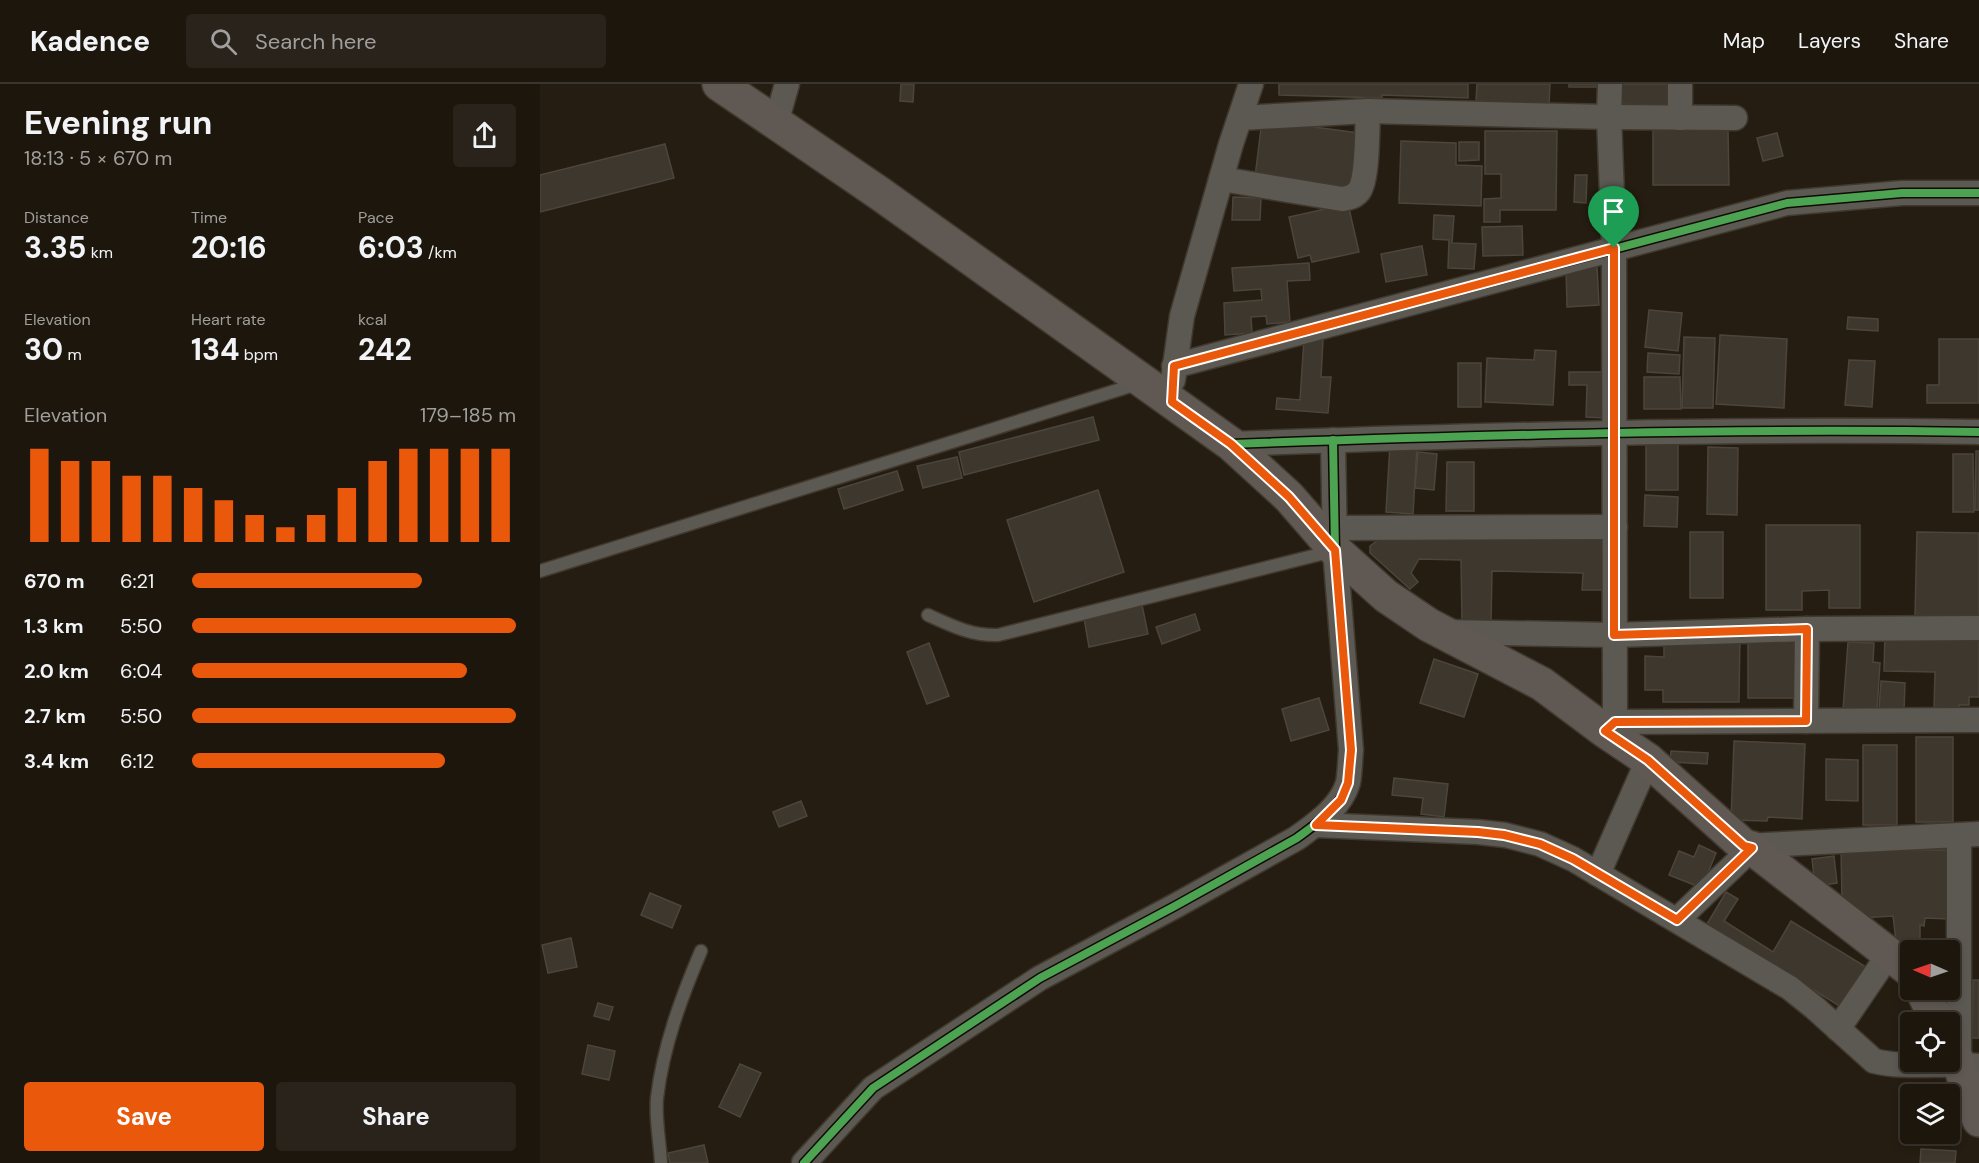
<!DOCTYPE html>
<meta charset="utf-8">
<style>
body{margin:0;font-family:"DM Sans",sans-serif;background:#29231b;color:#f1f3f6;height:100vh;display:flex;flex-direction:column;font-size:22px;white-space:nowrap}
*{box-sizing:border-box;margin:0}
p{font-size:20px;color:#a09f9d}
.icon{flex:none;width:33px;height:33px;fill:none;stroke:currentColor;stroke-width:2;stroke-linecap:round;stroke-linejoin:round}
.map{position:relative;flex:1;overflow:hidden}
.drawer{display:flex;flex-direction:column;background:#1c160d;width:540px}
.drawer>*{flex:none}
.needle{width:39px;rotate:272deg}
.buttons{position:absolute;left:1360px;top:856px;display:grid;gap:12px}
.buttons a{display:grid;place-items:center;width:60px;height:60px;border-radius:6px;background:#1c160d;box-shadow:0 3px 9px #0003,0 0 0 2px #3a352e;font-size:30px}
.pin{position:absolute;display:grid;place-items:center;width:51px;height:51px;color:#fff;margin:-62px -26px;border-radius:50% 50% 50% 0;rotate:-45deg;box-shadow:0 0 6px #0007}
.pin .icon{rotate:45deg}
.round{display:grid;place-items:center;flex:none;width:63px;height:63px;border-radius:6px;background:#29231b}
.headline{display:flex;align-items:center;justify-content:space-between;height:102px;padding:0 24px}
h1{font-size:33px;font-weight:700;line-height:45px}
.figures{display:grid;grid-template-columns:repeat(3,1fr);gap:9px;height:102px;padding:6px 24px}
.figures div{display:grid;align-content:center}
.figures b{font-size:30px;font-weight:700}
.figures small{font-size:16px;font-weight:400}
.figures p{font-size:16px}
.chart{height:168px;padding:12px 24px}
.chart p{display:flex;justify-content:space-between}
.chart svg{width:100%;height:108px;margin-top:6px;stroke:#ea580c;stroke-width:6}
.action{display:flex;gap:12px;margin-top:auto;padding:12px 24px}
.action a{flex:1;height:69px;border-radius:6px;background:#ea580c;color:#fff;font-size:24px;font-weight:700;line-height:69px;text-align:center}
.action a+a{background:#29231b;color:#f1f3f6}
ul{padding:0 24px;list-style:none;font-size:20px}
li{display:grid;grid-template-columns:96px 72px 1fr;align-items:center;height:45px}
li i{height:15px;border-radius:8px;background:#ea580c}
header{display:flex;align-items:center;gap:36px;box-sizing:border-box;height:84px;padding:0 30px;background:#1c160d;border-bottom:2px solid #3a352e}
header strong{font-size:28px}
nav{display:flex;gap:33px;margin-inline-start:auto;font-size:21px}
.search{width:420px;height:54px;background:#29231b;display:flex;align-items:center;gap:15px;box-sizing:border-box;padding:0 21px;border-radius:6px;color:#a09f9d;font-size:22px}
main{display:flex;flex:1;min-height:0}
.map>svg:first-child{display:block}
</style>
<header>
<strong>Kadence</strong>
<div class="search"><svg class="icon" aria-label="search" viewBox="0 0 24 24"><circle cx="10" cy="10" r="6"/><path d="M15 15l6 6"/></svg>Search here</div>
<nav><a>Map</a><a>Layers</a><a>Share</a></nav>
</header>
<main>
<section class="drawer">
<div class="headline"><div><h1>Evening run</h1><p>18:13 · 5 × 670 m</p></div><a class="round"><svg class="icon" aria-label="share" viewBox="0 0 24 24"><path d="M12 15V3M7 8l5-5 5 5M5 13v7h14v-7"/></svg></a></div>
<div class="figures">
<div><p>Distance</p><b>3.35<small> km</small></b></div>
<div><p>Time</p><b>20:16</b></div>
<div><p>Pace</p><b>6:03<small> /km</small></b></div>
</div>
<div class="figures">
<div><p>Elevation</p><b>30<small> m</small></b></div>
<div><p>Heart rate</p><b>134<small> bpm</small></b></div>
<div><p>kcal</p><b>242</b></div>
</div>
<div class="chart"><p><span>Elevation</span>179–185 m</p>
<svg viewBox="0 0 160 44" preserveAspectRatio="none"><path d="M5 44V6M15 44V11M25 44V11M35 44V17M45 44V17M55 44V22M65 44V27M75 44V33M85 44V38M95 44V33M105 44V22M115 44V11M125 44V6M135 44V6M145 44V6M155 44V6"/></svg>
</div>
<ul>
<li><b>670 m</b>6:21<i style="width:71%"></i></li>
<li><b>1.3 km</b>5:50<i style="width:100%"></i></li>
<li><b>2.0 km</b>6:04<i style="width:85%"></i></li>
<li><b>2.7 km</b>5:50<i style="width:100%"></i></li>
<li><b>3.4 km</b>6:12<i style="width:78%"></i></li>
</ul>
<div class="action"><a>Save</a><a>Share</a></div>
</section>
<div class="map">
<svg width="1439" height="1079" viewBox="0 0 1439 1079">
<rect width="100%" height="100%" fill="#251d11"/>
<g fill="#3e372d" stroke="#4c453b" stroke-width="1.5">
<polygon points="361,0 374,0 373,18 360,17"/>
<polygon points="739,0 928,0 928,14 842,11 842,14 739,11"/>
<polygon points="937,0 1010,0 1009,21 936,17"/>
<rect x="1029" y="0" width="30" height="3"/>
<polygon points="1079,0 1128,0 1128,22 1079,20"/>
<polygon points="722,36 818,49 810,106 715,93"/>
<polygon points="1113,46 1188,46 1189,101 1113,101"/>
<polygon points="945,47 1017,47 1016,126 960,126 960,138 944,138 944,115 961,114 961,90 945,90"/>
<polygon points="1237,49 1243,72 1223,77 1217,54"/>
<polygon points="861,57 916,59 916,81 942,82 941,122 859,119"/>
<polygon points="919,58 939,58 939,76 919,77"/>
<polygon points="125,60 134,94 0,128 0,91"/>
<polygon points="1035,91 1047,91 1046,119 1034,118"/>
<polygon points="693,113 721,114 720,136 692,136"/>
<polygon points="808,120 819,168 772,178 770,171 758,174 749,133"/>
<polygon points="894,131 914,132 912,159 936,160 934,185 908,184 909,156 893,155"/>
<polygon points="982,142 983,171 943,172 942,143"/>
<polygon points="882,162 887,191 846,198 841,170"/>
<polygon points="769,179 770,196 747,197 750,238 727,240 726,232 711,233 712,249 685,251 684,219 722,216 721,205 694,207 692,184"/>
<polygon points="1057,182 1059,221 1027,223 1026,184"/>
<polygon points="1109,226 1142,229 1138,267 1105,263"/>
<polygon points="1308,233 1338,235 1338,247 1307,245"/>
<polygon points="1180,251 1247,255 1244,324 1176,320"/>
<polygon points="1144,253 1175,254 1173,324 1142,324"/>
<polygon points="764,255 783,256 781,293 791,293 788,329 736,325 737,314 760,316"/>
<polygon points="1399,255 1439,255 1439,319 1387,319 1387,301 1399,301"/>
<polygon points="995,266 1016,267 1013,321 945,318 947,274 994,276"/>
<polygon points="1108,269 1140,271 1139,290 1107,288"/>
<polygon points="1309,276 1335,277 1332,323 1305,321"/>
<rect x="918" y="279" width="23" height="44"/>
<polygon points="1029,288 1065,288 1065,334 1046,333 1047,301 1029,301"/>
<polygon points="1104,293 1140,293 1141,325 1104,325"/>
<polygon points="553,333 559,356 424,391 419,368"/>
<polygon points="850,360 877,362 873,430 846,428"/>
<rect x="1106" y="360" width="32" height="46"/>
<polygon points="1168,363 1198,364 1197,431 1167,430"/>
<polygon points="1436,367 1439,367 1439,426 1435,426"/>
<polygon points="878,368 897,370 894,406 875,404"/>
<polygon points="1413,370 1433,370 1434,428 1413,428"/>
<polygon points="417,373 422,394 383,404 377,382"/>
<polygon points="907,378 934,378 934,427 906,427"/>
<polygon points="357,387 363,406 304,425 298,405"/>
<polygon points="558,406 584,488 494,518 467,436"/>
<polygon points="1105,411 1138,413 1137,443 1104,442"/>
<polygon points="1226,441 1320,441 1320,524 1289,524 1289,506 1262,507 1262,526 1226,526"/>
<rect x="1150" y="448" width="33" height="66"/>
<polygon points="1377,448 1439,449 1439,533 1375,532"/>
<polygon points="1070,453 1065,506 1042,506 1043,489 952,487 951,538 922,537 921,476 879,475 871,489 878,498 870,505 830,469 830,462 838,456"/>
<polygon points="602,521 608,550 549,563 544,534"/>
<polygon points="655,530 660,546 622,560 616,543"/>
<polygon points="1200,549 1199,618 1123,618 1123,606 1105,606 1105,572 1124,573 1124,558"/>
<polygon points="1345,549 1439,551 1439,613 1429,613 1429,621 1419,621 1419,626 1394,625 1395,588 1344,587"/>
<rect x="1208" y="551" width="52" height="63"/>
<polygon points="1308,558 1334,559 1333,578 1340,579 1337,628 1303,626"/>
<polygon points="389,559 409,612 387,620 367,568"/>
<polygon points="894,575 938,590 924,633 880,619"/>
<polygon points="1341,597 1365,599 1364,627 1339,626"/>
<polygon points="779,614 789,646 751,657 742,625"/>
<rect x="1376" y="653" width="37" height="85"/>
<polygon points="1194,657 1265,660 1262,735 1228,733 1227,737 1191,736"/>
<rect x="1323" y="661" width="34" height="80"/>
<polygon points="1131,667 1168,669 1167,680 1130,678"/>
<polygon points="1286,675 1318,676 1318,717 1286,716"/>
<polygon points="854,694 908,700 904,733 881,730 883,714 852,711"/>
<polygon points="261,717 267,732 239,743 233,728"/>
<polygon points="1159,761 1176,769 1162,804 1129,791 1139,767 1154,773"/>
<polygon points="1301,766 1410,766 1409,835 1385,834 1384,842 1380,841 1380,858 1356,857 1353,832 1321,834 1302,816"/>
<polygon points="1294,772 1297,799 1275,802 1272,775"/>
<polygon points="1186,808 1198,815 1184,837 1233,868 1251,837 1326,883 1301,923 1167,840"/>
<polygon points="110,809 141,822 132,844 101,831"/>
<polygon points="31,854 37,883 8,889 2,861"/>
<polygon points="1433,896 1439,896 1439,954 1432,954"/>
<polygon points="58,919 73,923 69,936 54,932"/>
<polygon points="48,961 75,967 69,996 42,990"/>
<polygon points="200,980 221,989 200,1033 179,1023"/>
<polygon points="164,1061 168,1079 130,1079 128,1069"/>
<polygon points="1381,1065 1416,1067 1415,1079 1380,1079"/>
</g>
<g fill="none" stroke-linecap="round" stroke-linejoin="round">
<g stroke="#40392f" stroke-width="15">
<g id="service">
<polyline points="0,487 597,300"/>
<path d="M388,531C412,542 432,552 458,551L793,467"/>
<path d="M121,1079C120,1058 115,1035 117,1014C123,963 141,914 161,867"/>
</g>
</g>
<g stroke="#40392f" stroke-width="27">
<g id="minor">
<polyline points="1070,0 1069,33 1074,164 1075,638"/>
<polyline points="1140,0 1140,34"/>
<polyline points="700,34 828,27 1069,33 1195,34"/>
<polyline points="236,39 247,0"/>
<path d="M681,95L802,115C809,114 814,113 819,107C828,94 827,45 828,27"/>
<polyline points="634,282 1247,119 1362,109 1439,109"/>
<polyline points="633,296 642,232 691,60 711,0"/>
<path d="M691,360C940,351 1189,344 1439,348"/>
<polyline points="795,444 1075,443"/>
<polyline points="908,548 1074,551 1267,545 1439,544"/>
<polyline points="1266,637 1267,545"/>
<polyline points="1065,647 1075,638 1439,636"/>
<path d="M776,741L938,748L965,751L1000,760L1033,775L1250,904L1275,924L1334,977C1366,985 1405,978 1439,982"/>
<polyline points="1204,762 1439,750"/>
<polyline points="1058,790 1108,676"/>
<polyline points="1137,836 1212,764"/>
<polyline points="1298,945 1349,870"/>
<polyline points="1419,980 1419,751"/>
<path d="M264,1079L333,1004L500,894L635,822L757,754C776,740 801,723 808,699C810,689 810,676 811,666L795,466L793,356"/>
</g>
</g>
<g stroke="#40392f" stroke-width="36">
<g id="secondary">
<polyline points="179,0 339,109 691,360 749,413 795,466 846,512 889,541 1002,600 1065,647 1108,676 1204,762 1212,764 1371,887"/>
<polyline points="1382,906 1398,939"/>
<polyline points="1410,962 1419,980 1439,1036"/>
</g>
</g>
<use href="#service" stroke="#5c5852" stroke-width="12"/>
<use href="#minor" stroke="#5c5852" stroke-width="24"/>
<use href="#secondary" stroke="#605953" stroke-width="33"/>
<g stroke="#100a03" stroke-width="11">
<g id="cycleway">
<polyline points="634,282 1247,119 1362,109 1439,109"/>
<path d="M691,360C940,351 1189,344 1439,348"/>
<path d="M264,1079L333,1004L500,894L635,822L757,754C776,740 801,723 808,699C810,689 810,676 811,666L795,466L793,356"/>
</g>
</g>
<use href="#cycleway" stroke="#4ca352" stroke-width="8"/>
</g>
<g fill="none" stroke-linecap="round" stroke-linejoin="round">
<g stroke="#fff" stroke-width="12">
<polygon id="route" points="1074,164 1074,551 1267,545 1266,637 1075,638 1065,647 1108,676 1204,762 1212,764 1137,836 1033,775 1000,760 964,751 938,748 776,741 801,716 808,699 811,666 795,466 749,413 691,360 632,318 634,282"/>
</g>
<use href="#route" stroke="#ea580c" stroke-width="8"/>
</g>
</svg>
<div class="buttons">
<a><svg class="needle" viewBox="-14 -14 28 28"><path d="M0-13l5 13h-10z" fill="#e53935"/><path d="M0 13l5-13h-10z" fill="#a09f9d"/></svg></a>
<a><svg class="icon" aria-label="locate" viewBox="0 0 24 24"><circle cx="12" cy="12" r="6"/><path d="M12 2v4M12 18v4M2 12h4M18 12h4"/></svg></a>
<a><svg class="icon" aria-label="layers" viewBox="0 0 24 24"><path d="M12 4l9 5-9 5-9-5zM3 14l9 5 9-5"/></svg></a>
</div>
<div class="pin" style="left:1074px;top:164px;background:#1e9e55"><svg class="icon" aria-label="arrive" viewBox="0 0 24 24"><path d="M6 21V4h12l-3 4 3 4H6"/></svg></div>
</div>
</main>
